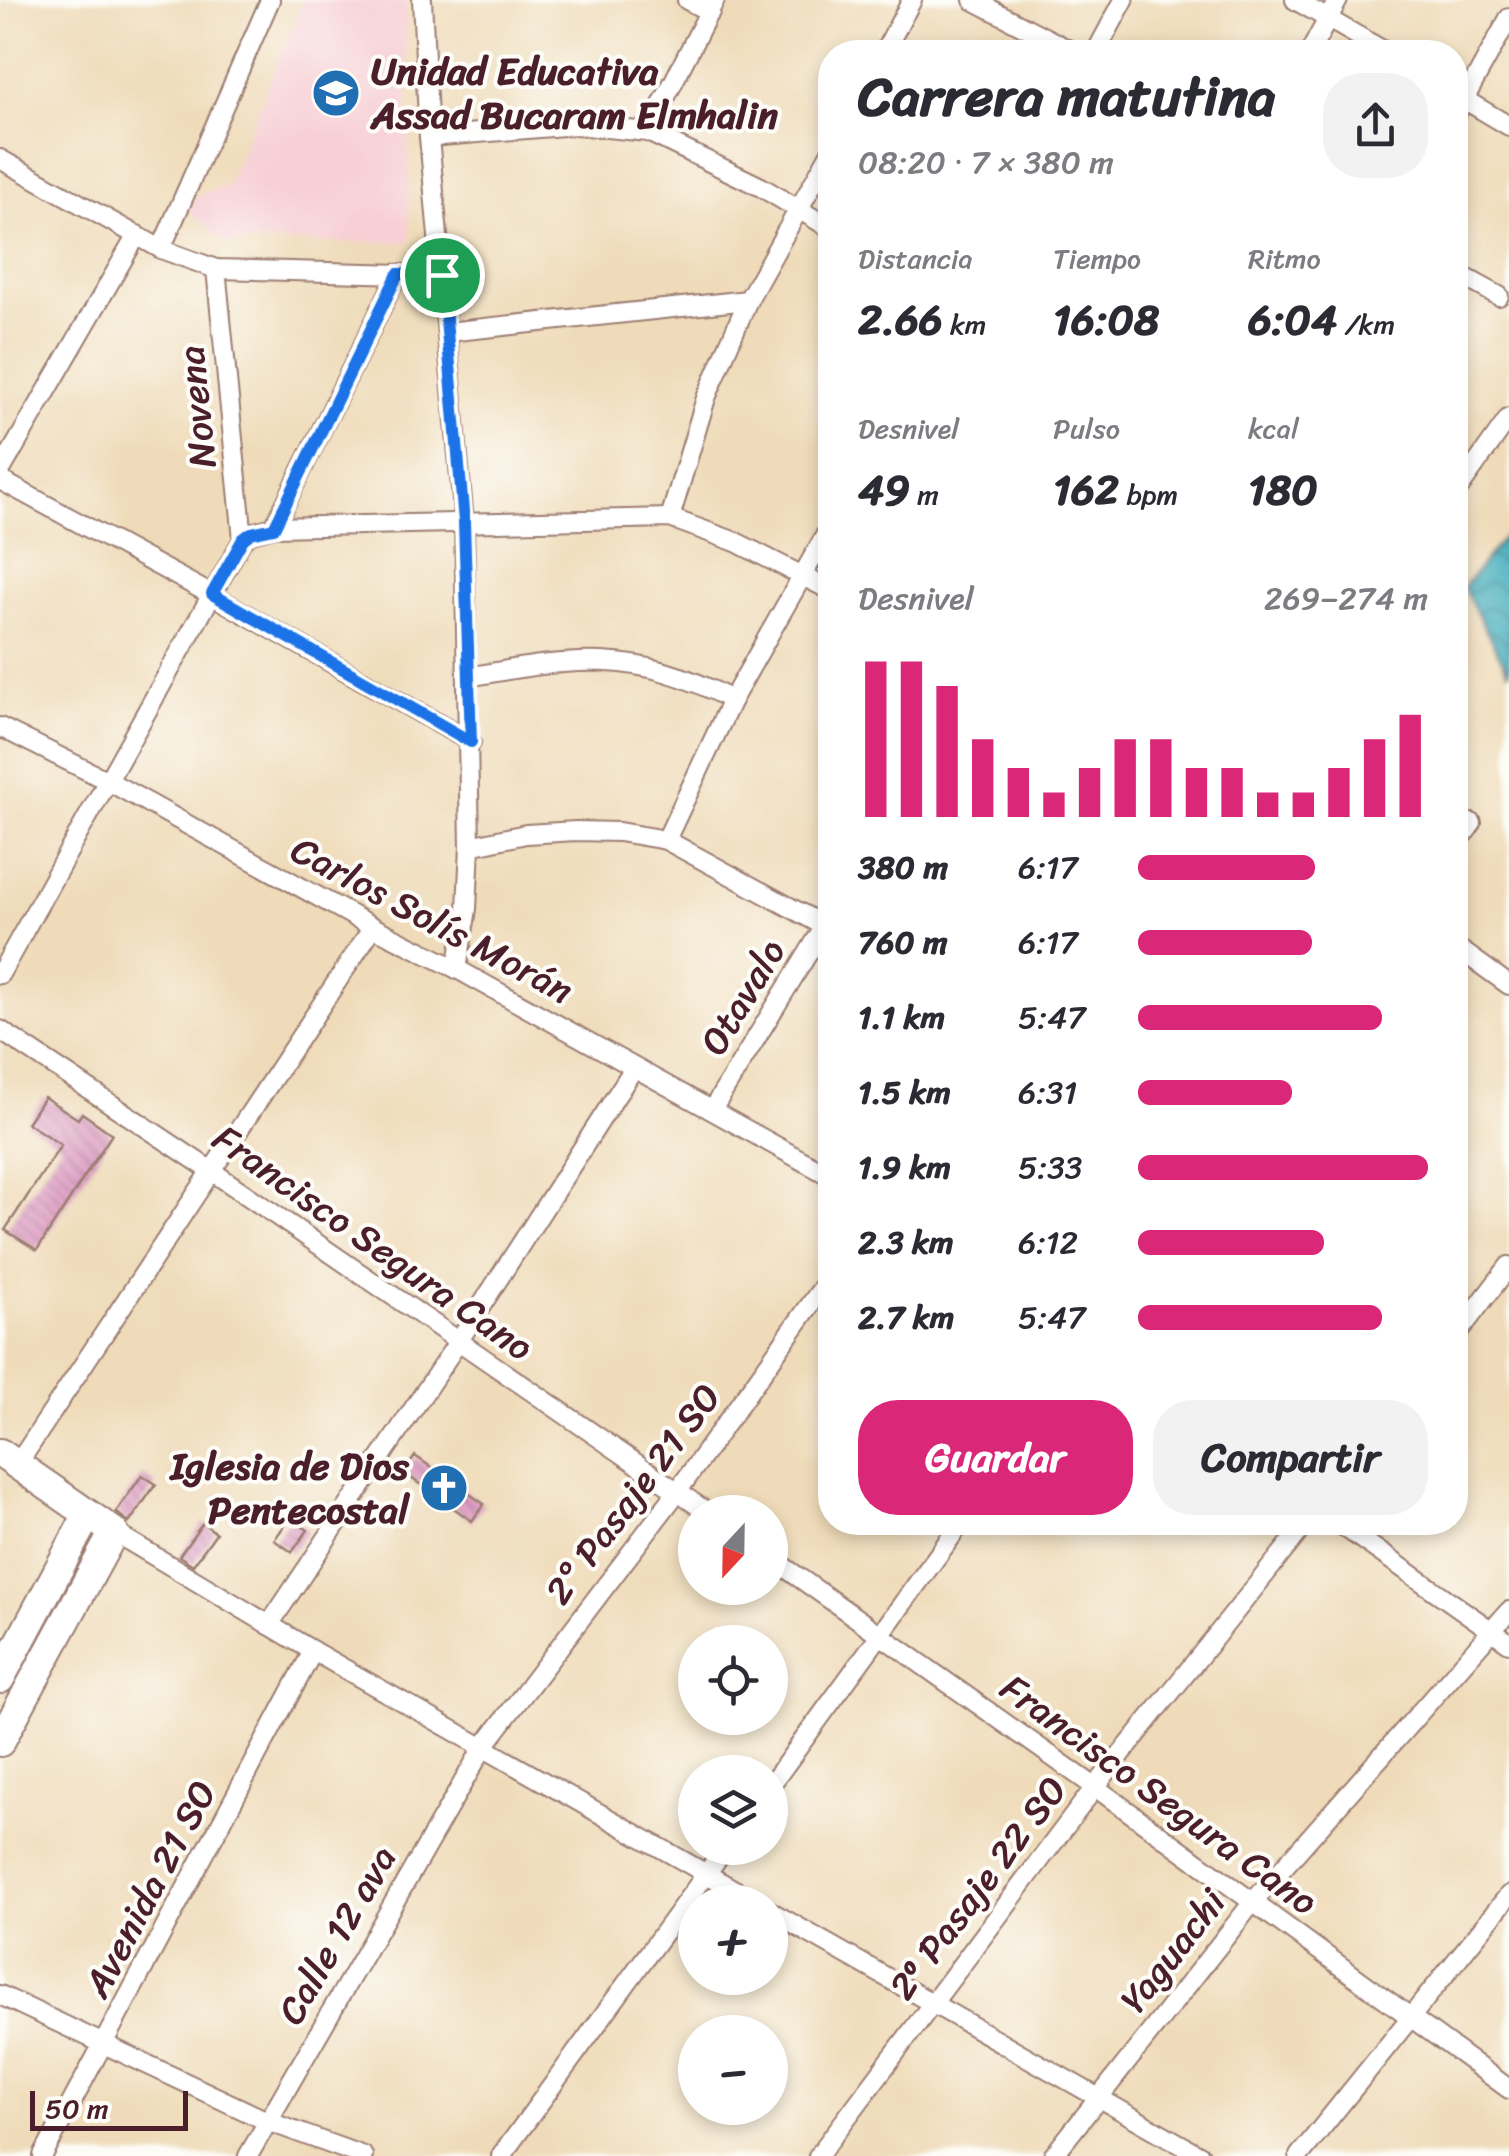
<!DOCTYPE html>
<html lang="es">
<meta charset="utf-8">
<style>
body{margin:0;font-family:Sriracha,sans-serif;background:#f2f2f3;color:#2b2b33;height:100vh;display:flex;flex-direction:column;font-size:38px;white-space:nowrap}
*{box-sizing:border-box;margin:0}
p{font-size:32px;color:#7c7c81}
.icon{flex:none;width:55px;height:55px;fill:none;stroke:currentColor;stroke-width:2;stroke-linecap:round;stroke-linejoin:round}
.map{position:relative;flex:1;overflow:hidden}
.panel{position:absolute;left:818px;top:40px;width:650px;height:1495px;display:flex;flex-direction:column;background:#fff;border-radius:40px;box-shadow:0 5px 15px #0003}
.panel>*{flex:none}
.needle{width:65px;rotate:202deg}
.tools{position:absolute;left:678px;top:1495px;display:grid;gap:20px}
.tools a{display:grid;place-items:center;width:110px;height:110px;border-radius:50%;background:#fff;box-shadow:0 5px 15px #0003;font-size:50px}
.scale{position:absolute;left:30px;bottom:25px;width:158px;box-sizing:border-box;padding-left:10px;border:5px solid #4a1f2b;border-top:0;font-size:28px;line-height:35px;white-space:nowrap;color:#4a1f2b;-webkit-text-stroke:8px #fdfcf7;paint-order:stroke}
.pin{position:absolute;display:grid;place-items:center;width:85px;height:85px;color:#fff;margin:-42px;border:5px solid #fff;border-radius:50%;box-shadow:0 2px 10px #0007}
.round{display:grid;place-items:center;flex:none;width:105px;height:105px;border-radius:40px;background:#f2f2f3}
.overview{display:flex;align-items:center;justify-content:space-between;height:170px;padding:0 40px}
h1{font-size:55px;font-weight:700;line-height:75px}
.metrics{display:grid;grid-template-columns:repeat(3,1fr);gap:15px;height:170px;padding:10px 40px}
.metrics div{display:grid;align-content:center}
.metrics b{font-size:42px;font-weight:700}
.metrics small{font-size:28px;font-weight:400}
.metrics p{font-size:28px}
.chart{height:280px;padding:20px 40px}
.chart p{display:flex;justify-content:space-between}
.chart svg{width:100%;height:180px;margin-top:10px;stroke:#db2777;stroke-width:6}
.action{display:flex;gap:20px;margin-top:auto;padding:20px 40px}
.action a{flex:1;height:115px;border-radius:40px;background:#db2777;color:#fff;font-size:40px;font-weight:700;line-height:115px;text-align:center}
.action a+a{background:#f2f2f3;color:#2b2b33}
ul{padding:0 40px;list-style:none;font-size:32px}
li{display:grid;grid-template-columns:160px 120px 1fr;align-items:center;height:75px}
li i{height:25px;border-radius:12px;background:#db2777}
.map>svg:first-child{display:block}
</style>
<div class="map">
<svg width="1509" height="2156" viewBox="0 0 1509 2156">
<defs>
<pattern id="water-waves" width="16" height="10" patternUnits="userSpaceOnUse" patternTransform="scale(2.5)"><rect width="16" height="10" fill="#3caaba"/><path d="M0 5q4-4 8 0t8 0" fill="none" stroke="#348a97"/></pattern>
<pattern id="building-back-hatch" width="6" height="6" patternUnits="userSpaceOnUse" patternTransform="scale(2.5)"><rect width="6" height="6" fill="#da92bd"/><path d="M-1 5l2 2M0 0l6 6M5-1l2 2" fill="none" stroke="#b3779a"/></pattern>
</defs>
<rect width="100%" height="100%" fill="#fdfcf7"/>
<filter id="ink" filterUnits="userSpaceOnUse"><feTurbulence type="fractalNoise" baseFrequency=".01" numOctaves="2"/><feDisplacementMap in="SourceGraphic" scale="20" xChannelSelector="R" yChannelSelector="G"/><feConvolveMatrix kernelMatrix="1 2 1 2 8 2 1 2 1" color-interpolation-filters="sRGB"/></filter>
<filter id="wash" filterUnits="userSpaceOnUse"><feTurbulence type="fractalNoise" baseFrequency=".0048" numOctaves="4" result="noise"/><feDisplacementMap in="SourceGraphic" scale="40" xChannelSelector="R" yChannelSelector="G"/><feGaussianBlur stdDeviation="2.25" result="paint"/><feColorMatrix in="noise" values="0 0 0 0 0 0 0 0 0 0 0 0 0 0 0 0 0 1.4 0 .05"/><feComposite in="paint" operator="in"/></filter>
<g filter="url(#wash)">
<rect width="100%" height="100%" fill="#efdbb9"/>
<polygon fill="#f7cfd5" points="303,0 406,0 410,242 225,243 188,210 196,196 227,185"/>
<polygon fill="url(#water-waves)" stroke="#436472" stroke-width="2.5" points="1509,531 1509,673 1463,588"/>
<g id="blocks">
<g fill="url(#building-back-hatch)">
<polygon points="44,1097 78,1119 82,1113 112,1134 37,1250 5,1230 61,1145 27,1123"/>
<polygon points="415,1456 484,1504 472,1521 404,1473"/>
<polygon points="142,1475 156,1484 129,1523 116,1512"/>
<polygon points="290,1518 308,1530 292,1552 274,1540"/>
<polygon points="203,1523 216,1533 193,1565 179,1556"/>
</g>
</g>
</g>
<g filter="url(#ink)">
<use href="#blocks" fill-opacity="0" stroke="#9c7d72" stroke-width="2.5"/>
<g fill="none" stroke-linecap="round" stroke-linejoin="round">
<g stroke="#9c7d72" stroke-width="22">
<g id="street">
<polyline points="422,0 429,137 464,522 470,846 467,909 457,969"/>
<polyline points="687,0 710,12"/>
<polyline points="973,0 1073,52"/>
<polyline points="1295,0 1386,52"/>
<polyline points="884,52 912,0"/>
<polyline points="1096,52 1124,0"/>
<polyline points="1310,52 1338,0"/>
<polyline points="1455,94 1509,126"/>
<polyline points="1455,116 1509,18"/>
<polyline points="648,132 715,0"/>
<polyline points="429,137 576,125 648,132 761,187 830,228"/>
<polyline points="0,159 161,249 216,269 442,275"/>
<polyline points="161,249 270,0"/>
<polyline points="216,269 243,539"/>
<polyline points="1455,272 1499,296"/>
<polyline points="447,332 748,300"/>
<polyline points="0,472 137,235"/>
<polyline points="0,480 212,595 471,742"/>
<polyline points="1455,494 1509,418"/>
<polyline points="670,518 706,398 748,300 830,153"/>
<polyline points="274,527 670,518 736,542 830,590"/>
<path d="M468,677C570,658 636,648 732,700"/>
<polyline points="0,727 110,782 373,927 457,969 830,1176"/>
<polyline points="666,840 732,700 830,527"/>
<polyline points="470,846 526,834 576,831 619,832 666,840 830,929"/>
<polyline points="1455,847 1472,823"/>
<polyline points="1455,946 1509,985"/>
<polyline points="0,974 243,539 251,533 274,527 398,274"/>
<polyline points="0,1030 213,1172 707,1512"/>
<polyline points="712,1110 829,919"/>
<polyline points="1455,1337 1509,1266"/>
<polyline points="17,1465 373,927"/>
<polyline points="1337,1522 1509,1643"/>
<polyline points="114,1532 313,1651 756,1902"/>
<polyline points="770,1557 1095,1787 1509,2089"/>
<polyline points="269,1625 458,1342 634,1068"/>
<polyline points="770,1786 962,1522"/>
<polyline points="770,1911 1201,2156"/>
<polyline points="0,1995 267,2121 363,2156"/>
<polyline points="43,2156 313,1651"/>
<polyline points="248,2156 484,1746 677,1492 830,1277"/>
<polyline points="501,2156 725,1848"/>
<polyline points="818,2156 1095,1787 1307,1522"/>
<polyline points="1053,2156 1253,1902 1509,1611"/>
<polyline points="1299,2156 1509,1895"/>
</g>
</g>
<g stroke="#9c7d72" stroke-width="32">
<g id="secondary">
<polyline points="0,1453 114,1532 0,1742"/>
<polyline points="0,1679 87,1516"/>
</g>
</g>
<use href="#street" stroke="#fff" stroke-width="18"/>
<use href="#secondary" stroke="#fff" stroke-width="28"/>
</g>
</g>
<g fill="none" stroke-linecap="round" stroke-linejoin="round" filter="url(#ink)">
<g stroke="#fff" stroke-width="20">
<polygon id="route" points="398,274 442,275 464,522 471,742 212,594 243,539 251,533 274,528"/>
</g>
<use href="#route" stroke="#1a73e8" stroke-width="12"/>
</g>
<defs>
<g id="school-disc" transform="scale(2.5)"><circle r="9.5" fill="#1f6fb2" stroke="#fdfcf7"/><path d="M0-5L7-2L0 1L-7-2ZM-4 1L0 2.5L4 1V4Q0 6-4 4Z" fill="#fff"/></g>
<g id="church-disc" transform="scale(2.5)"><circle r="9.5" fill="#1f6fb2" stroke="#fdfcf7"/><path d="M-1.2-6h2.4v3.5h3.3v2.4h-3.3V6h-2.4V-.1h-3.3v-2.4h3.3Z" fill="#fff"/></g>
</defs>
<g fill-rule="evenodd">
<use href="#school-disc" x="336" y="93"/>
<use href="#church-disc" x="444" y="1488"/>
</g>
<g text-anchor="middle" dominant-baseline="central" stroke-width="8" stroke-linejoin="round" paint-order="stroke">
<g font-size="38" font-weight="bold" fill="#4a1f2b" stroke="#fdfcf7" text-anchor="start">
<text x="371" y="71">Unidad Educativa<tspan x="371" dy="44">Assad Bucaram Elmhalin</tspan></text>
<text x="409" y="1466" text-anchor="end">Iglesia de Dios<tspan x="409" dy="44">Pentecostal</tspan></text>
</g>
<g font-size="38" fill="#4a1f2b" stroke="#fdfcf7">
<text transform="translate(197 407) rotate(-96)">Novena</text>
<text transform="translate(432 920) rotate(28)">Carlos Solís Morán</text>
<text transform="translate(743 997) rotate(-59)">Otavalo</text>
<text transform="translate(373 1243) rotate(35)">Francisco Segura Cano</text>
<text transform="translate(633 1494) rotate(-53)">2° Pasaje 21 SO</text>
<text transform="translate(1159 1795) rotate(36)">Francisco Segura Cano</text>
<text transform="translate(978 1888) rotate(-53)">2º Pasaje 22 SO</text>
<text transform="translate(150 1889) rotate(-62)">Avenida 21 SO</text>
<text transform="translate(337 1935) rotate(-60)">Calle 12 ava</text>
<text transform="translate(1173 1951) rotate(-52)">Yaguachi</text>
</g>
</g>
</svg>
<div class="tools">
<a><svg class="needle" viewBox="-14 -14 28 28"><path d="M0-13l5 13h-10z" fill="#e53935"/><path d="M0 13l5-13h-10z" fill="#7c7c81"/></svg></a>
<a><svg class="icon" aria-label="locate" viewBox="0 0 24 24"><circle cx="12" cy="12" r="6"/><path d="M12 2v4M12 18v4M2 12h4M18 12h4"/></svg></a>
<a><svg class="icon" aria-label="layers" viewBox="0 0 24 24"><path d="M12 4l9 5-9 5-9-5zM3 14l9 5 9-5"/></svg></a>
<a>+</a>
<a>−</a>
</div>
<div class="scale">50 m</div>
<div class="pin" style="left:442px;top:275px;background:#1e9e55"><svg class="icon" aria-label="arrive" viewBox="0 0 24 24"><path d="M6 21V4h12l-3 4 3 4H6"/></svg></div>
<section class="panel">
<div class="overview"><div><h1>Carrera matutina</h1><p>08:20 · 7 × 380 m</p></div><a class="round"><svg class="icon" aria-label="share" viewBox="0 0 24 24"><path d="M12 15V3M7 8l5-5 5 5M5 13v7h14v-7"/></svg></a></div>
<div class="metrics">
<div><p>Distancia</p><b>2.66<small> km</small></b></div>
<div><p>Tiempo</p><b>16:08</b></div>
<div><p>Ritmo</p><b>6:04<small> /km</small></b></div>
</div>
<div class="metrics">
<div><p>Desnivel</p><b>49<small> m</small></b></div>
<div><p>Pulso</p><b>162<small> bpm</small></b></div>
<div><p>kcal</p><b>180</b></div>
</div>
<div class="chart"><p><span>Desnivel</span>269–274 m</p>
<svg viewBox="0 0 160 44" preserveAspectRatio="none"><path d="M5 44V6M15 44V6M25 44V12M35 44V25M45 44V32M55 44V38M65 44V32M75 44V25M85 44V25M95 44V32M105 44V32M115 44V38M125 44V38M135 44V32M145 44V25M155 44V19"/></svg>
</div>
<ul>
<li><b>380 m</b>6:17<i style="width:61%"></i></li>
<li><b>760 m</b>6:17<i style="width:60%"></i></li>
<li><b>1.1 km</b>5:47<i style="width:84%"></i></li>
<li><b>1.5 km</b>6:31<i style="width:53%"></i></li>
<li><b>1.9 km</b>5:33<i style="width:100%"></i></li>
<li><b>2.3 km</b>6:12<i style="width:64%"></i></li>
<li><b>2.7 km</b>5:47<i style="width:84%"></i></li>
</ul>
<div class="action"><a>Guardar</a><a>Compartir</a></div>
</section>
</div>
